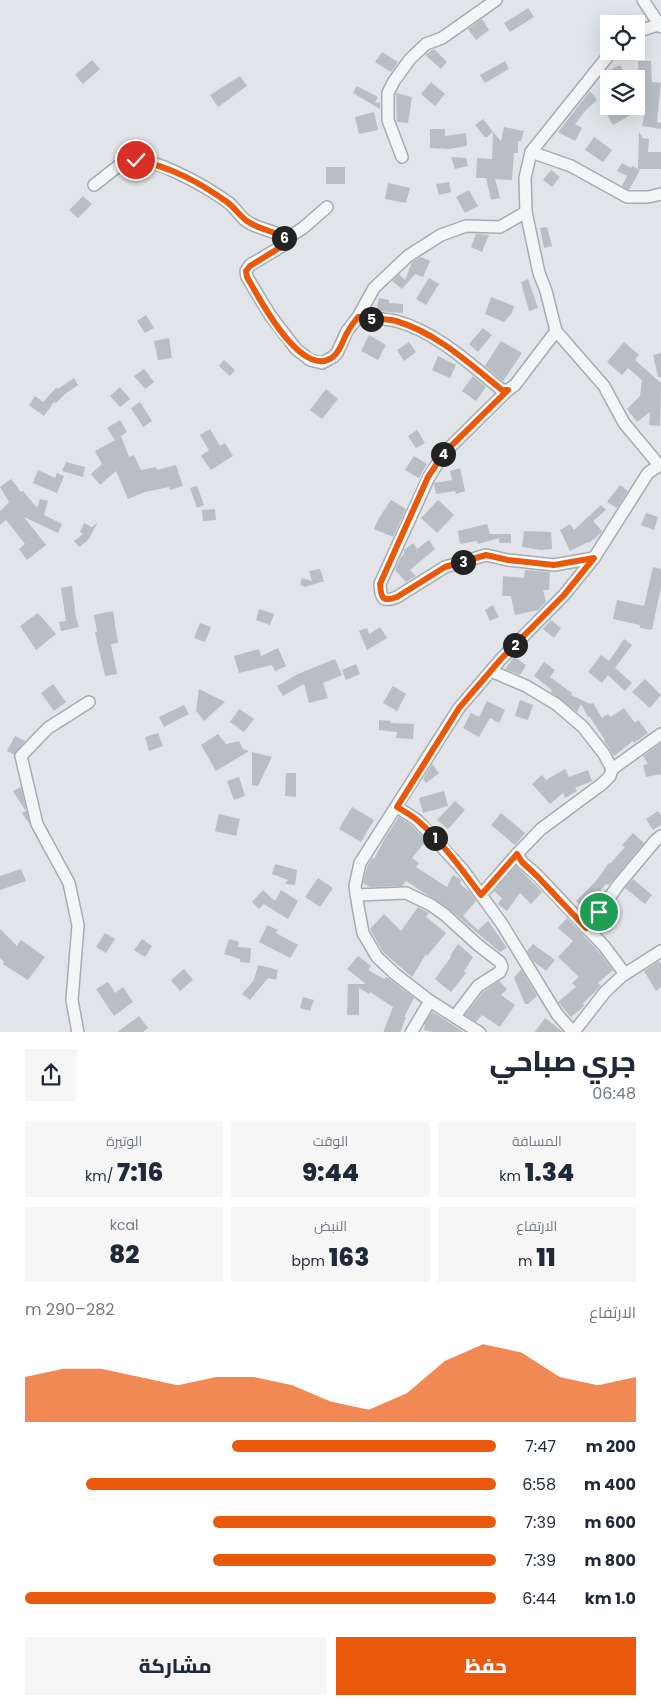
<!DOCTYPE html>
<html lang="ar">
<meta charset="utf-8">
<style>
body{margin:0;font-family:Poppins,Cairo,sans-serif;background:#f6f6f7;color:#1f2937;direction:rtl;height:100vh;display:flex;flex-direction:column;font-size:19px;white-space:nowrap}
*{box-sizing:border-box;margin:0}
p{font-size:16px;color:#747a83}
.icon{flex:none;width:28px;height:28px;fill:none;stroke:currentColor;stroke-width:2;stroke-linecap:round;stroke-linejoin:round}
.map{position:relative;height:1032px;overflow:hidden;direction:ltr}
.side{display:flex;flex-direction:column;background:#fff;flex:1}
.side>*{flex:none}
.controls{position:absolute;left:600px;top:15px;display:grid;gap:10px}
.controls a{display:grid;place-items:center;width:45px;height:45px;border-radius:0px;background:#fff;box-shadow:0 5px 20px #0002;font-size:25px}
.pin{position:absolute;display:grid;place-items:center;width:42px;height:42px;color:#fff;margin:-21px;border:2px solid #fff;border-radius:50%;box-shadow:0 1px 5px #0007}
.km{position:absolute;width:25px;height:25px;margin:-12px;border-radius:50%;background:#222;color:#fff;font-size:14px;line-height:25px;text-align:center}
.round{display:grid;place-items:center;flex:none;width:52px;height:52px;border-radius:0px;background:#f6f6f7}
.summary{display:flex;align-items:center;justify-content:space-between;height:85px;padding:0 25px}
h1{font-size:28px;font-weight:800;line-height:38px}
.stats{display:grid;grid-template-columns:repeat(3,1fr);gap:8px;height:85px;padding:5px 25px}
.stats div{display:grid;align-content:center;border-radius:0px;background:#f6f6f7;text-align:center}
.stats b{font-size:25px;font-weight:800}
.stats small{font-size:14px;font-weight:400}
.stats p{font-size:14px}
.chart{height:140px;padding:10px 25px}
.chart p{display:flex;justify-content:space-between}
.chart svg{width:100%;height:90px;margin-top:5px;fill:#ea580c;opacity:.7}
.cta{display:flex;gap:10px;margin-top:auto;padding:10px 25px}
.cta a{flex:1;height:58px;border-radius:0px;background:#ea580c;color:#fff;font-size:20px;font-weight:800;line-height:58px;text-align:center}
.cta a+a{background:#f6f6f7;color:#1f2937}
ul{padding:0 25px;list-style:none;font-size:16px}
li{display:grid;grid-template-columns:80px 60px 1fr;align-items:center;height:38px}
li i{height:12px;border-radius:6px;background:#ea580c}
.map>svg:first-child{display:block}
</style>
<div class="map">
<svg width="661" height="1033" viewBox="0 0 661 1033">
<rect width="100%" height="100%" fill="#e1e4e8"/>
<g fill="#b8bec4">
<polygon points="528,8 534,17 510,32 504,23"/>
<polygon points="482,19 489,30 476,40 468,29"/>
<polygon points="434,49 447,62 441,69 425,55"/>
<polygon points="382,52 398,62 391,72 375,62"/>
<polygon points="92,60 100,69 83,84 75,75"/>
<polygon points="505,61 509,69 485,83 480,75"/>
<polygon points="638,61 651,61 652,82 661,83 657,122 661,123 661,129 642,126 646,106 643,107 644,103 640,103"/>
<polygon points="620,65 627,79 609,79 606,72"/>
<polygon points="240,76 247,86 218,107 210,95"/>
<polygon points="431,82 445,94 435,106 421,94"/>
<polygon points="357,86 378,97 375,102 380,103 380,109 353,93"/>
<polygon points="590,91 597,100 586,110 575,124 582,128 575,141 558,132"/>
<polygon points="396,93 412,97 408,123 397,122"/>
<polygon points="608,106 624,106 629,116 613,125 604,109"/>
<polygon points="374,112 378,130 359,134 355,117"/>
<polygon points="483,119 493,132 487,137 485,137 475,125"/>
<polygon points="504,127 524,131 521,141 518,141 518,153 514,153 512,180 495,179 500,198 491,200 486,178 476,178 477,158 492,159 493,132 501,141"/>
<polygon points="430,129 445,129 445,136 466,133 467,146 449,149 430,148"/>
<polygon points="639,132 643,138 649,139 648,152 661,152 661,169 638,169 640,170 629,190 622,186 627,176 617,171 622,163 631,168 632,166 638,169"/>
<polygon points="594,137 612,150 603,162 585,150"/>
<polygon points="451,157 466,158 468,166 455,169"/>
<rect x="326" y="167" width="19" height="17"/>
<polygon points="551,170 560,177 552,187 543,180"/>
<polygon points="449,182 451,192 439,195 436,184"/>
<polygon points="388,183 410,188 406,203 385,199"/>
<polygon points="469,190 478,206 465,213 456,197"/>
<polygon points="83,196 92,204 78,218 69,210"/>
<polygon points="547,227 552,246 544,248 540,228"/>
<polygon points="476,234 489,235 482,252 471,247"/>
<polygon points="421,257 430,261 423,277 415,274 402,289 392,281 399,274 405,280 412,262"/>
<polygon points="429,278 439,284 426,305 416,299"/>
<polygon points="528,279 538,308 529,311 521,282"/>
<polygon points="491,297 514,306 512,313 504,322 485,314"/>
<polygon points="379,298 389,300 389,303 403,304 403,313 376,311"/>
<polygon points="146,315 154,328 145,333 137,321"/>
<polygon points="483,328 492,335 478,352 469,344"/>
<polygon points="369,335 386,345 378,360 361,351"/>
<polygon points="169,338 172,358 158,360 154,341"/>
<polygon points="501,341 522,353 503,381 485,366"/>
<polygon points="409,342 416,352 404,361 397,350"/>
<polygon points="624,342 639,355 635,360 661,383 660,426 649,425 650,412 637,422 627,409 640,396 642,380 628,368 622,375 607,362"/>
<polygon points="661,353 661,377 658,377 653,355"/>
<polygon points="438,356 456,365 450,378 432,370"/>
<polygon points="224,360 235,370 230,376 219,366"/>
<polygon points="144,369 154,382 145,389 134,376"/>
<polygon points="473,376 486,387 476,401 462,391"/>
<polygon points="74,378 78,385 65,394 56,403 54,402 44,416 29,405 35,396 43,402 56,388 58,389"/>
<polygon points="120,387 130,399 120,407 110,396"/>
<polygon points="326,389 338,399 322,419 310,410"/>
<polygon points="140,402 152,421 143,427 131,408"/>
<polygon points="120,420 127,432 121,436 129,457 134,455 141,470 156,467 157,470 176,465 183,486 170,490 169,487 145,492 128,499 116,471 100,485 91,474 102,464 95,451 115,440 107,428"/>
<polygon points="210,429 220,446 225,443 233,456 211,470 201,456 209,450 200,435"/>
<polygon points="417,430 425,443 416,448 408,436"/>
<polygon points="414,456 427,464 419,478 405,470"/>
<polygon points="66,462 85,467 83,477 62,471"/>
<polygon points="460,468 465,491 456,494 455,491 436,494 434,483 452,480 450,471"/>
<polygon points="38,470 55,478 57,473 64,476 57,493 33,483"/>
<polygon points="11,479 21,492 23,491 37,508 40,499 48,501 44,515 62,524 58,533 24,517 46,545 27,560 19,549 25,544 6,520 0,525 0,511 9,502 0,487"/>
<polygon points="620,485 628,491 617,508 607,502"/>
<polygon points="197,486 204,505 197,508 190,488"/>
<polygon points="391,500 406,509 393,537 374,529 379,518"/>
<polygon points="438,500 454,515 437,533 421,518"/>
<polygon points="601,505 606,510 593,521 602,531 601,533 589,543 588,542 570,551 560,530 570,524 574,530"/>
<polygon points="215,509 216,520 203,521 202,510"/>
<polygon points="646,513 658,517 654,530 641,525"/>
<polygon points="98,522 88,540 79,547 74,541 83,534 80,532 84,523 92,527"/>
<polygon points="487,524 490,534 511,534 511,543 499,543 499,538 478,544 477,541 460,544 458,531"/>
<polygon points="524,531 551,532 552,549 541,550 522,547"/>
<polygon points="429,540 435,549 410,570 416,576 406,582 395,570 401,557 404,554 404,550 413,543 417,549"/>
<polygon points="653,567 661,569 661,587 652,630 640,628 640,625 613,619 617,600 644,606"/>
<polygon points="320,569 324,581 305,587 300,585 302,578 312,581 309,571"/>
<polygon points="525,570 550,572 549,590 543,590 546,602 538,610 515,615 511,596 502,596 503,576 524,578"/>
<polygon points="72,586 76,618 79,627 61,631 59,622 66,621 61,588"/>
<polygon points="493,605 499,617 490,621 485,610"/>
<polygon points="259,609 274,614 270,625 256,620"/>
<polygon points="113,611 118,643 111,644 117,674 105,676 95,632 97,632 94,615"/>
<polygon points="38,613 56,634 36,650 20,626"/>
<polygon points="551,620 561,628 554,638 543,629"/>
<polygon points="200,623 211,627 205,642 194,638"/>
<polygon points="380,627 387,638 367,650 359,631 367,628 369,634"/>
<polygon points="624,639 632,645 615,668 632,683 625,691 608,675 602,683 588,672 601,655 609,661"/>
<polygon points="278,648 286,666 275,671 272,665 239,673 234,656 259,649 261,656"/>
<polygon points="514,657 526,665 520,675 505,669"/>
<polygon points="335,659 342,675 323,683 328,698 309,703 304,684 283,696 277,686 298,674"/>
<polygon points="544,662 555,670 550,677 572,693 571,695 590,704 593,703 602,718 608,714 611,717 624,708 635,723 638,720 648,733 634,743 633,741 614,756 604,741 605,740 589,716 588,717 581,704 577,712 551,692 552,690 534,676"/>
<polygon points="356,664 360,674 346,680 342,670"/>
<polygon points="645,679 661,695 650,708 632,692"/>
<polygon points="53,684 66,702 54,711 41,693"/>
<polygon points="393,686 406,694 397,711 383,703"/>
<polygon points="199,689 225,702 204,721 196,711"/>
<polygon points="520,700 533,705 528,720 515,716"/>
<polygon points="487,701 505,710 499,723 490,718 479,737 463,728 471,713 479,717"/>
<polygon points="184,705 189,714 164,727 159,717"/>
<polygon points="239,709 254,719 244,732 230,722"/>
<polygon points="379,720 391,721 390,723 414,724 413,739 396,738 397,732 379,730"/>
<polygon points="158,733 163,746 149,751 145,737"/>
<polygon points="218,734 226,744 239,741 243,749 249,751 216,771 201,745"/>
<polygon points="15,736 25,741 14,755 7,751"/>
<polygon points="661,743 661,774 646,777 643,765 648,764 643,756"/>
<polygon points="252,752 272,757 258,786 252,785"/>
<polygon points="432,764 439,773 426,783 423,779"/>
<polygon points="565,769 569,777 588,770 592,781 575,788 577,791 565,798 563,793 550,804 532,784 542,775 546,780"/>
<polygon points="286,773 296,773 296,797 285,796"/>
<polygon points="239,777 245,796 234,800 227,781"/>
<polygon points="21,787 30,825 22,813 26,811 13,791"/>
<polygon points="444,791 448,806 423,813 419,798"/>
<polygon points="455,801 465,810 448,829 437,820"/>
<polygon points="352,807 374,820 361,842 339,829"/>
<polygon points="658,811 661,816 661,825 653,830 646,819"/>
<polygon points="501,813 525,833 515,845 491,825"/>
<polygon points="219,814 240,819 236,836 215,831"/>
<polygon points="399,817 412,826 426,841 412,858 419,863 416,867 447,887 453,875 460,879 461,881 460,884 470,892 476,901 463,916 478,930 488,921 507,948 500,952 449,909 406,881 402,886 399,886 370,887 363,883 367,867 371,860 372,858 374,859 384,840"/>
<polygon points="633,833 644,843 609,885 606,884 585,909 576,901 596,881 609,863 610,864 625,847 622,845"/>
<polygon points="275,864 297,870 295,885 285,884 288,880 272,874"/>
<polygon points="516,866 542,892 531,904 520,893 507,911 498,904 502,898 494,891"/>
<polygon points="21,869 26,881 0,890 0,876"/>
<polygon points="318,878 333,888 320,907 305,897"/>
<polygon points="633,879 652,895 645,904 625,888"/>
<polygon points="263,890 275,901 281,890 298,901 288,919 264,904 259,909 252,902"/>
<polygon points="418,907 429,913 426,917 446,933 427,956 426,954 412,977 383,952 370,929 384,914 401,931"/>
<polygon points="567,918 598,951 613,970 598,983 601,986 583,1003 584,1006 571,1017 558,1002 576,987 572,983 579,977 558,957 573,941 558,928"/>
<polygon points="267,925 278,930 276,933 298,945 290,958 259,942"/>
<polygon points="0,929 17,946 21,940 45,957 28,980 3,964 4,962 0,958"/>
<polygon points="105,933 115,939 106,953 96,947"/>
<polygon points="142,939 152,946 145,957 134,950"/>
<polygon points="229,939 239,942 238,947 251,948 250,963 240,962 240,959 224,954"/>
<polygon points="458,944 473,957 464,971 466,973 451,992 435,979 451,957 450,956"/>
<polygon points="533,944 555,960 546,971 533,961 527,951"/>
<polygon points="358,956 371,966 368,970 384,979 386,977 388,978 414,998 404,1017 406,1017 400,1033 383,1033 393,1007 370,992 369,994 359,988 359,1015 347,1015 348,984 366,984 347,969"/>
<polygon points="659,961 661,964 661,987 656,991 644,971"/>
<polygon points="258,965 278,970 276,980 268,978 250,1000 242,994 254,980"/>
<polygon points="184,969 193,980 180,991 171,980"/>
<polygon points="521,969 537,996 528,1004 525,1004 514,978"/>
<polygon points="499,981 507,989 501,995 515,1005 500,1027 482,1015 476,1022 465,1015 483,992"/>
<polygon points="108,982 115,993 123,987 133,1002 114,1016 96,989"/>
<polygon points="303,997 314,1000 310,1011 300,1008"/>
<polygon points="432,1012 444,1019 465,1033 437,1033 424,1030 425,1023"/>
<polygon points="139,1016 148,1028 142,1033 116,1033"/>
<polygon points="545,1018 563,1032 563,1033 534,1033"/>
</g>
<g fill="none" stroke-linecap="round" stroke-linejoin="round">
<g stroke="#a7acb2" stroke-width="14">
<g id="minor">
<polyline points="643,0 661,27"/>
<polyline points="636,32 661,24"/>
<polyline points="612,51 531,152 525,178 526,212 539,273 546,291 556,331 604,386 624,423 659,465"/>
<polyline points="531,152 571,166 627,197 648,197 661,194"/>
<polyline points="402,157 388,120 388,93 394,81 410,59 426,44 442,38 496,0"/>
<path d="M94,185C104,178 114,168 125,162C147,151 210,189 229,203C235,208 239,215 245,220C257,230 274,229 286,239L284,245L250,265L246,271L247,277L270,315L296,349L310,360L322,363L333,357L337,353L347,331L358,317L374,288L408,256L441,235L466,226L500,227L526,212"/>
<polyline points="286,239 303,228 327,207"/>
<path d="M358,317C370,318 384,318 396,321C437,332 470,364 502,390H508L515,385L556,331"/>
<path d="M508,390L444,453L429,477L380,584C381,598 382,603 397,597L445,567L486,555L508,560L554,565L594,558"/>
<polyline points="491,671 526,686 556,704 583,727 604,754 612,769 610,776 602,784 541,829 517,854"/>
<polyline points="612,769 661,734"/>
<polyline points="397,807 417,820 463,870 502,924 557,1014 573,1032"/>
<polyline points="356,895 406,893 431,905 445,915 478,945 500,962 502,967 500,972 478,986 455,1016"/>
<polyline points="481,895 517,854 522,862 537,875 604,946 625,974"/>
<polyline points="586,928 599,912 619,884 655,841 661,836"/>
<polyline points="78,1033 72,1000 78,925 69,883 37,824 21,756 48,728 89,702"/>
<polyline points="411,1033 430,1001"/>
<polyline points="480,1033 430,1001 395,974 377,957 363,933 358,906 355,886 360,863 459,708 501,659 564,595 594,558 648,473 661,464"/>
<polyline points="573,1033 605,992 622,976 661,951"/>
</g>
</g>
<use href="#minor" stroke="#f3f5f7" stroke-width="11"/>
</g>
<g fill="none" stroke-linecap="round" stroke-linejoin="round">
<g stroke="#fff" stroke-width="10">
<path id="route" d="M136,160C171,167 199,182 227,202C235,208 240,216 247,221C259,230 274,230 286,239L284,245L250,266L246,271L247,277C259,298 303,383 334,356C340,351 343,340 347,333C350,327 354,322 358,317C370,318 384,318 396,321C437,333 470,364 502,390H508L444,453L428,477L380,584C381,597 382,603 397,597L445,567L486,555L508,560L554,565L594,558L564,595L501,659L459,708L397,807C404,811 411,815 417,820C439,838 464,872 481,895L517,854L522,862L537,876L586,928L599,912"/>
</g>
<use href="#route" stroke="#ea580c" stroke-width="6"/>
</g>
</svg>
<div class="controls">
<a><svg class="icon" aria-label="locate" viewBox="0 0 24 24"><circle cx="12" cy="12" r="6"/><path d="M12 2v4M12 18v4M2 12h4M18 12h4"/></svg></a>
<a><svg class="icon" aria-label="layers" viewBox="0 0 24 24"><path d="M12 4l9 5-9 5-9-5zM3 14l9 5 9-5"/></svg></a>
</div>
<div class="pin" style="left:599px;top:912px;background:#1e9e55"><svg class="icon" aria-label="arrive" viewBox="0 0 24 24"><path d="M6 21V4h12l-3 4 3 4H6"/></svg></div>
<div class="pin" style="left:136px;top:160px;background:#d93025"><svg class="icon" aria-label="check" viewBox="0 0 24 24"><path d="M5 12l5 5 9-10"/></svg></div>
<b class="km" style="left:435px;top:838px">1</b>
<b class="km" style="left:515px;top:645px">2</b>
<b class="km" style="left:463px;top:562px">3</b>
<b class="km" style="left:443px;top:454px">4</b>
<b class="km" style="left:371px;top:319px">5</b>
<b class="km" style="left:284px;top:238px">6</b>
</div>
<section class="side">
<div class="summary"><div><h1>جري صباحي</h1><p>06:48</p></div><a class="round"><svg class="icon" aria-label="share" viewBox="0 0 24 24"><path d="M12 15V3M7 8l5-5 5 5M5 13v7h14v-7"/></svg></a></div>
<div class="stats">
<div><p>المسافة</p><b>1.34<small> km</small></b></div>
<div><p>الوقت</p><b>9:44</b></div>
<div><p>الوتيرة</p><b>7:16<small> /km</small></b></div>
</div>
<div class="stats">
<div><p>الارتفاع</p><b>11<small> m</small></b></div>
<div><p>النبض</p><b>163<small> bpm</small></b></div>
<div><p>kcal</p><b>82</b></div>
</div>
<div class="chart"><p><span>الارتفاع</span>282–290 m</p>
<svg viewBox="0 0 160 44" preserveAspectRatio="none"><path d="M0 44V22L10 18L20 18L30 22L40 26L50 22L60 22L70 26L80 34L90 38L100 30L110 14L120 6L130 10L140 22L150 26L160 22V44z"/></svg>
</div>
<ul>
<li><b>200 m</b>7:47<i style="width:56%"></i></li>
<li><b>400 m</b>6:58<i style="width:87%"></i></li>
<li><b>600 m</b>7:39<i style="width:60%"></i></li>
<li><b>800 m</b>7:39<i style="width:60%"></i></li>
<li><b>1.0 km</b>6:44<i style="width:100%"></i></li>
</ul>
<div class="cta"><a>حفظ</a><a>مشاركة</a></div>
</section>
